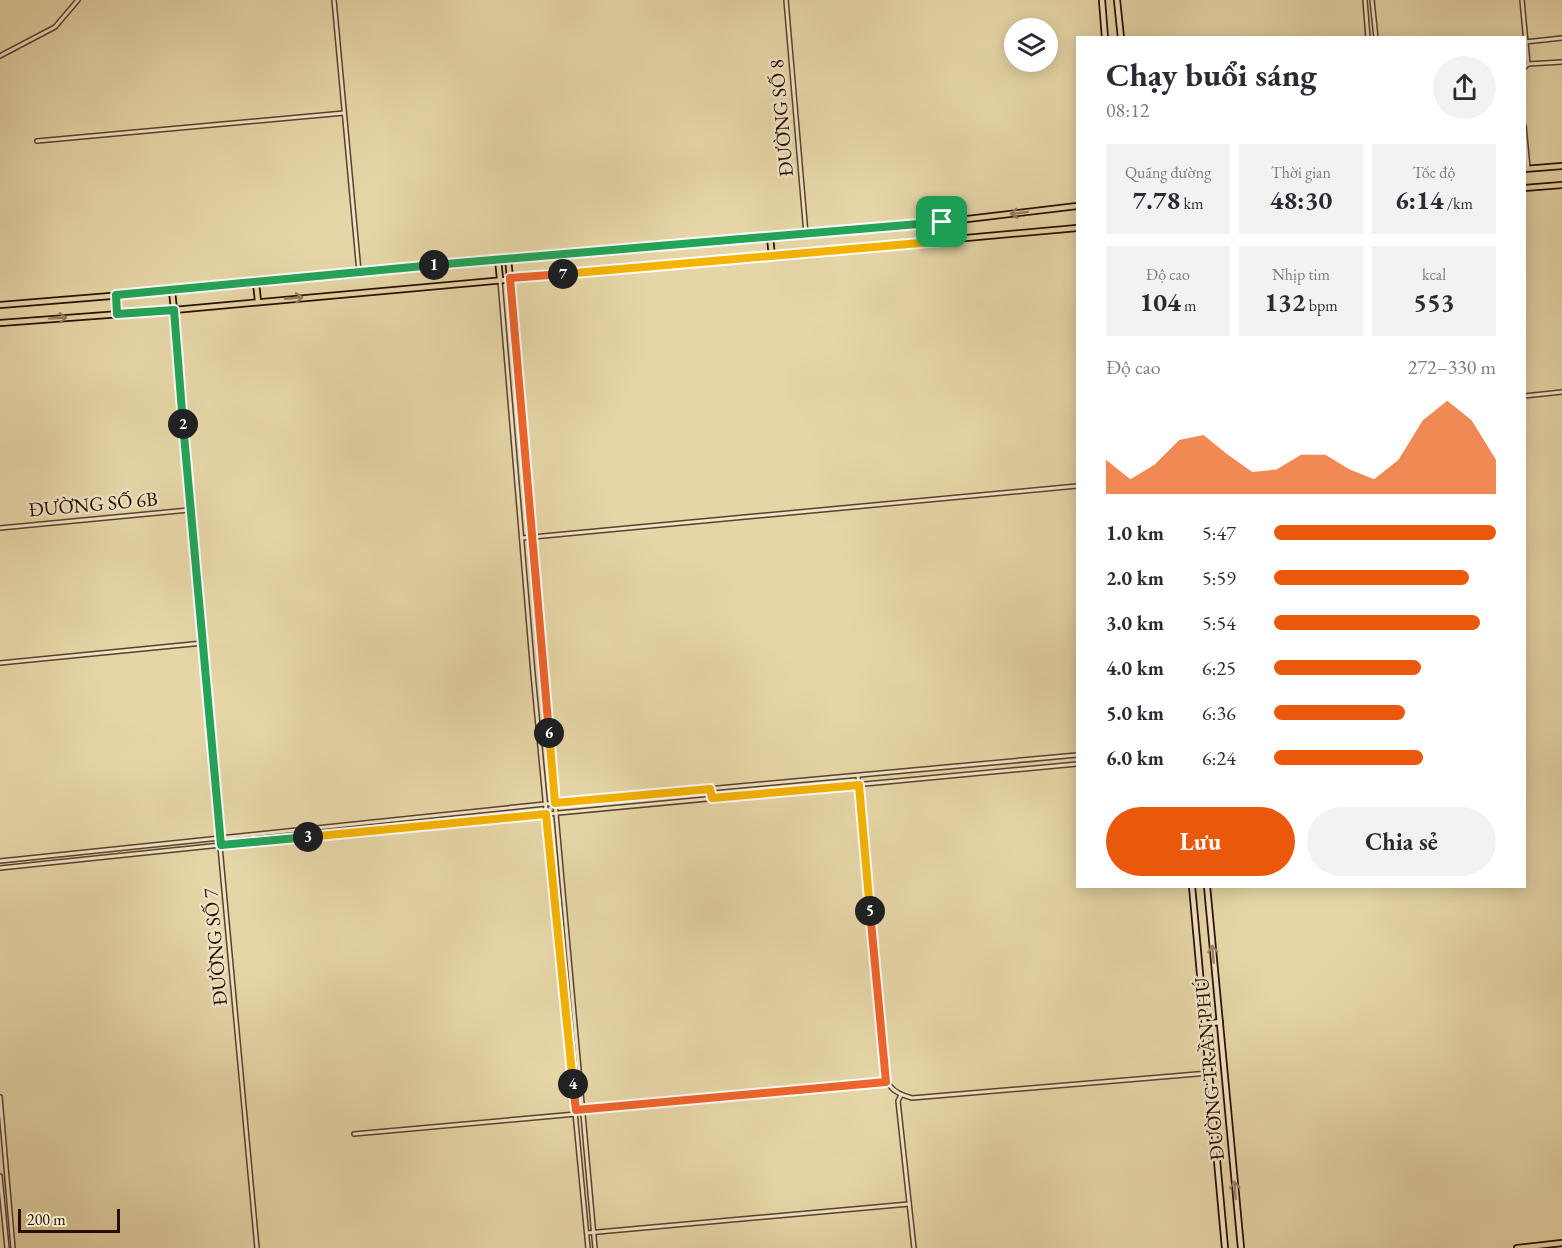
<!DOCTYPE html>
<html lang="vi">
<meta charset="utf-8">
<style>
body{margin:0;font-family:"EB Garamond",serif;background:#f2f2f3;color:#2b2b33;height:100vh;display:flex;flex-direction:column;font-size:22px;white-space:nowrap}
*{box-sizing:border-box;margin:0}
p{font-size:20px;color:#7c7c81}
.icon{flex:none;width:33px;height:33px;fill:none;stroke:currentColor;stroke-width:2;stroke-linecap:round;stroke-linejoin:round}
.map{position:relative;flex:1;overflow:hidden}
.panel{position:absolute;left:1076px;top:36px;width:450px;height:852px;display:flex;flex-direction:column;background:#fff;border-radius:0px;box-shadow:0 3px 15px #0003}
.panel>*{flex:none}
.buttons{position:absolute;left:1004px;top:18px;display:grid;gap:12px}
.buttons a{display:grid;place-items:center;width:54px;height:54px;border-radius:50%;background:#fff;box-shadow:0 3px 15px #0003;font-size:30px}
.scale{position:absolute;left:18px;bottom:15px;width:102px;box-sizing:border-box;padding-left:6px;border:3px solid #2b0e03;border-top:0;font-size:16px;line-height:21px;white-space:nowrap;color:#2b0e03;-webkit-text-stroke:4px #efe4c6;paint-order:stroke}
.pin{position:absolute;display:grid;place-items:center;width:51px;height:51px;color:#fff;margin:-26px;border-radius:12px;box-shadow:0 3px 9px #0006}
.km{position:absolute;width:30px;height:30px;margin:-15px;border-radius:50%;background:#222;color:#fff;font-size:16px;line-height:30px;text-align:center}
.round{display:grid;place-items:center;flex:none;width:63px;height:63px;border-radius:32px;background:#f2f2f3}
.head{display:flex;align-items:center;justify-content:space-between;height:102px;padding:0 30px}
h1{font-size:33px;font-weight:700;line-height:45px}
.figures{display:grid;grid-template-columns:repeat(3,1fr);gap:9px;height:102px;padding:6px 30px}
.figures div{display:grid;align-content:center;border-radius:0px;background:#f2f2f3;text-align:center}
.figures b{font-size:26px;font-weight:700}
.figures small{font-size:16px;font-weight:400}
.figures p{font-size:16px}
.chart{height:168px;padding:12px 30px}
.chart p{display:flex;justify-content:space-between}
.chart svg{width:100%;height:108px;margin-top:6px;fill:#ea580c;opacity:.7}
.button{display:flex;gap:12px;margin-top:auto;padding:12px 30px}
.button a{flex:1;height:69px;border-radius:36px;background:#ea580c;color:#fff;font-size:24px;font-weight:700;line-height:69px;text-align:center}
.button a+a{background:#f2f2f3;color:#2b2b33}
ul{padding:0 30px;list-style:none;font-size:20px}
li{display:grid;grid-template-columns:96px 72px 1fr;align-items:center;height:45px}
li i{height:15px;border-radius:8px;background:#ea580c}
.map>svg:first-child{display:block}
</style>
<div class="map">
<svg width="1562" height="1248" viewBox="0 0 1562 1248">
<rect width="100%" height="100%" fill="#e6d6a7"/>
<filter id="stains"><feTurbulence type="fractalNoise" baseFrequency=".00333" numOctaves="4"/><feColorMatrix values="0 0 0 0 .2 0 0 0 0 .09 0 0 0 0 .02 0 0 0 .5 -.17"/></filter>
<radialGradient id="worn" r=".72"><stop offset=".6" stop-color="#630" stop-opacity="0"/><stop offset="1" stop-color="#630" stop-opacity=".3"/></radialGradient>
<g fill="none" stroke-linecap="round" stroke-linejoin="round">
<g stroke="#5a402c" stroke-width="6">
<g id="street">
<polyline points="334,0 359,272"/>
<polyline points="786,0 806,234"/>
<polyline points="1365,0 1368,38"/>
<polyline points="1372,0 1376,38"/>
<polyline points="1522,0 1528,64"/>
<polyline points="1525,42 1562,38"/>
<polyline points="0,56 55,27 78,0"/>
<polyline points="1524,68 1528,64 1562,62"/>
<polyline points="1524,126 1528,168"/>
<polyline points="37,141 344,113"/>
<polyline points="510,279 535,580 595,1248"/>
<polyline points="500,281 533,674 588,1248"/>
<polyline points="174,310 189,510 257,1248"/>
<polyline points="1524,396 1562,392"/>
<polyline points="0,528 189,510"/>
<polyline points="522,538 1077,486"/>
<polyline points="0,663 203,643"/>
<path d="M858,776L883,1062C886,1084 889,1092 912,1098L1209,1073"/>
<polyline points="0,861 545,804 1077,755"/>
<polyline points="0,868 221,845 1077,764"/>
<polyline points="901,1095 898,1101 914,1248"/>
<polyline points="0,1097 13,1248"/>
<polyline points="575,1110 886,1082"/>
<polyline points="354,1134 576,1114"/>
<polyline points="0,1176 7,1248"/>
<polyline points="587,1233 909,1204"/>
</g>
</g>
<g stroke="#2b0e03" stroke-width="8">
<g id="secondary">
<polyline points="1102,0 1105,38"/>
<polyline points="1117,0 1121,38"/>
<polyline points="1192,886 1225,1248"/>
<polyline points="1207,886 1241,1248"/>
<polyline points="1204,1024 1220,1022"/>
</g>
</g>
<g stroke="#2b0e03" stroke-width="8">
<g id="primary">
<polyline points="1524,169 1562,166"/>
<polyline points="1524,188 1562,185"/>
<polyline points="942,222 943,241"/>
<polyline points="770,237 772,257"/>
<polyline points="498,259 500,279"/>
<polyline points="508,259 510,278"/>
<polyline points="256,283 258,301"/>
<polyline points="172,291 174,310"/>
<polyline points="116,295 117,314"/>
<polyline points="0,305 172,291 655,245 942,222 1077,206"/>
<polyline points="0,323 174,310 1077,228"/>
<polyline points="1517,1248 1562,1243"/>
</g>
</g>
<use href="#street" stroke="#efe4c6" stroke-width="3"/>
<use href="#secondary" stroke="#efe4c6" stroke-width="4.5"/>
<use href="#primary" stroke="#e6d6a7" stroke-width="4.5"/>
</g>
<defs><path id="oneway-shaft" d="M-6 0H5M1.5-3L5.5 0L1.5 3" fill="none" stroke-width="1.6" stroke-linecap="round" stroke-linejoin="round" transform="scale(1.5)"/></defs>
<g stroke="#927c5d">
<use href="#oneway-shaft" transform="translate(1019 213) rotate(173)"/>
<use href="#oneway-shaft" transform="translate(294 298) rotate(-5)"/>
<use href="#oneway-shaft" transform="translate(58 318) rotate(-4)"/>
</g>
<g stroke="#97846e">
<use href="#oneway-shaft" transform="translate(1213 954) rotate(-95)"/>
<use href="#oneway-shaft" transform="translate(1235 1190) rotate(-95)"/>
</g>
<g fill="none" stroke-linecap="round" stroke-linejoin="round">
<g stroke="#fff" stroke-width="12">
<polyline id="split-1" points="434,265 942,222"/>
</g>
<g stroke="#fff" stroke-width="12">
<polyline id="split-2" points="183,424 174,310 117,314 116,295 434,265"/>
</g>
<g stroke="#fff" stroke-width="12">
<polyline id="split-3" points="183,424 221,845 308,837"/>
</g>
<g stroke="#fff" stroke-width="12">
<polyline id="split-4" points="308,837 546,814 573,1084"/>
</g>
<g stroke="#fff" stroke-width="12">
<polyline id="split-5" points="573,1084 576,1110 886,1082 870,911"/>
</g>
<g stroke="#fff" stroke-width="12">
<polyline id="split-6" points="549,733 555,803 710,789 712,798 859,785 870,911"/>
</g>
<g stroke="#fff" stroke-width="12">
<polyline id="split-7" points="549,733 510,278 563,274"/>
</g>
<g stroke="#fff" stroke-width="12">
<polyline id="split-8" points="563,274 943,241 942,222"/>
</g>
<use href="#split-1" stroke="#22a559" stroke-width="8"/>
<use href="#split-2" stroke="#22a559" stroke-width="8"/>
<use href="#split-3" stroke="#22a559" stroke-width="8"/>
<use href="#split-4" stroke="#f5b400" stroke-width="8"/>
<use href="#split-5" stroke="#f0652b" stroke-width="8"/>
<use href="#split-6" stroke="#f5b400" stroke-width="8"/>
<use href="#split-7" stroke="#f0652b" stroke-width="8"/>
<use href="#split-8" stroke="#f5b400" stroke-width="8"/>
</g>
<g text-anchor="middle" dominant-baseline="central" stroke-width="5" stroke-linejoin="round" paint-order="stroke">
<g font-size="20" fill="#2b0e03" stroke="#efe4c6">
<text transform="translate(781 118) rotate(-95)">ĐƯỜNG SỐ 8</text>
<text transform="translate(93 504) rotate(-5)">ĐƯỜNG SỐ 6B</text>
<text transform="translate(215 947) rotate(-95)">ĐƯỜNG SỐ 7</text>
<text transform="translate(1209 1069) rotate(-95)">ĐƯỜNG TRẦN PHÚ</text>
</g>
</g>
<rect width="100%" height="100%" filter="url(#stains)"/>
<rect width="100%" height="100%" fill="url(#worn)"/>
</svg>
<div class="buttons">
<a><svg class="icon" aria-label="layers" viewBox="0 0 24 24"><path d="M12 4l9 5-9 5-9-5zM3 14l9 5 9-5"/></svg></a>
</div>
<div class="scale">200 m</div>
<div class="pin" style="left:942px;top:222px;background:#1e9e55"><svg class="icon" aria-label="arrive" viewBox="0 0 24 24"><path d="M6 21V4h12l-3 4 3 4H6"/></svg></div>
<b class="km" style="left:434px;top:265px">1</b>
<b class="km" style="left:183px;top:424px">2</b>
<b class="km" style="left:308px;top:837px">3</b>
<b class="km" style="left:573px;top:1084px">4</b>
<b class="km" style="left:870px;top:911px">5</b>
<b class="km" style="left:549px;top:733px">6</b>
<b class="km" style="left:563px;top:274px">7</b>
<section class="panel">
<div class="head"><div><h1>Chạy buổi sáng</h1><p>08:12</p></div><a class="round"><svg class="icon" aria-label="share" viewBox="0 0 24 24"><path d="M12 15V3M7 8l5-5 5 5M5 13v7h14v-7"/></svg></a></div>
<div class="figures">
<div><p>Quãng đường</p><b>7.78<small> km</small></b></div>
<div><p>Thời gian</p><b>48:30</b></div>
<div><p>Tốc độ</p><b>6:14<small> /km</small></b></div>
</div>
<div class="figures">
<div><p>Độ cao</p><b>104<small> m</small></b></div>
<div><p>Nhịp tim</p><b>132<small> bpm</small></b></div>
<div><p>kcal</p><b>553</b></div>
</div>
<div class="chart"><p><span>Độ cao</span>272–330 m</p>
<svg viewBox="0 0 160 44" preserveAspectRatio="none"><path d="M0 44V30L10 38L20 32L30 22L40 20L50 28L60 35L70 34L80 28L90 28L100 34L110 38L120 30L130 14L140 6L150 14L160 30V44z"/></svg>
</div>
<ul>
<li><b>1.0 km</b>5:47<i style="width:100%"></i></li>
<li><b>2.0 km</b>5:59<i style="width:88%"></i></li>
<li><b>3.0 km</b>5:54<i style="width:93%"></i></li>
<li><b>4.0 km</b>6:25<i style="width:66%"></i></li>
<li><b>5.0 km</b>6:36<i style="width:59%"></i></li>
<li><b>6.0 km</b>6:24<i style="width:67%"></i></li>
</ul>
<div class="button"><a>Lưu</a><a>Chia sẻ</a></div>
</section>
</div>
